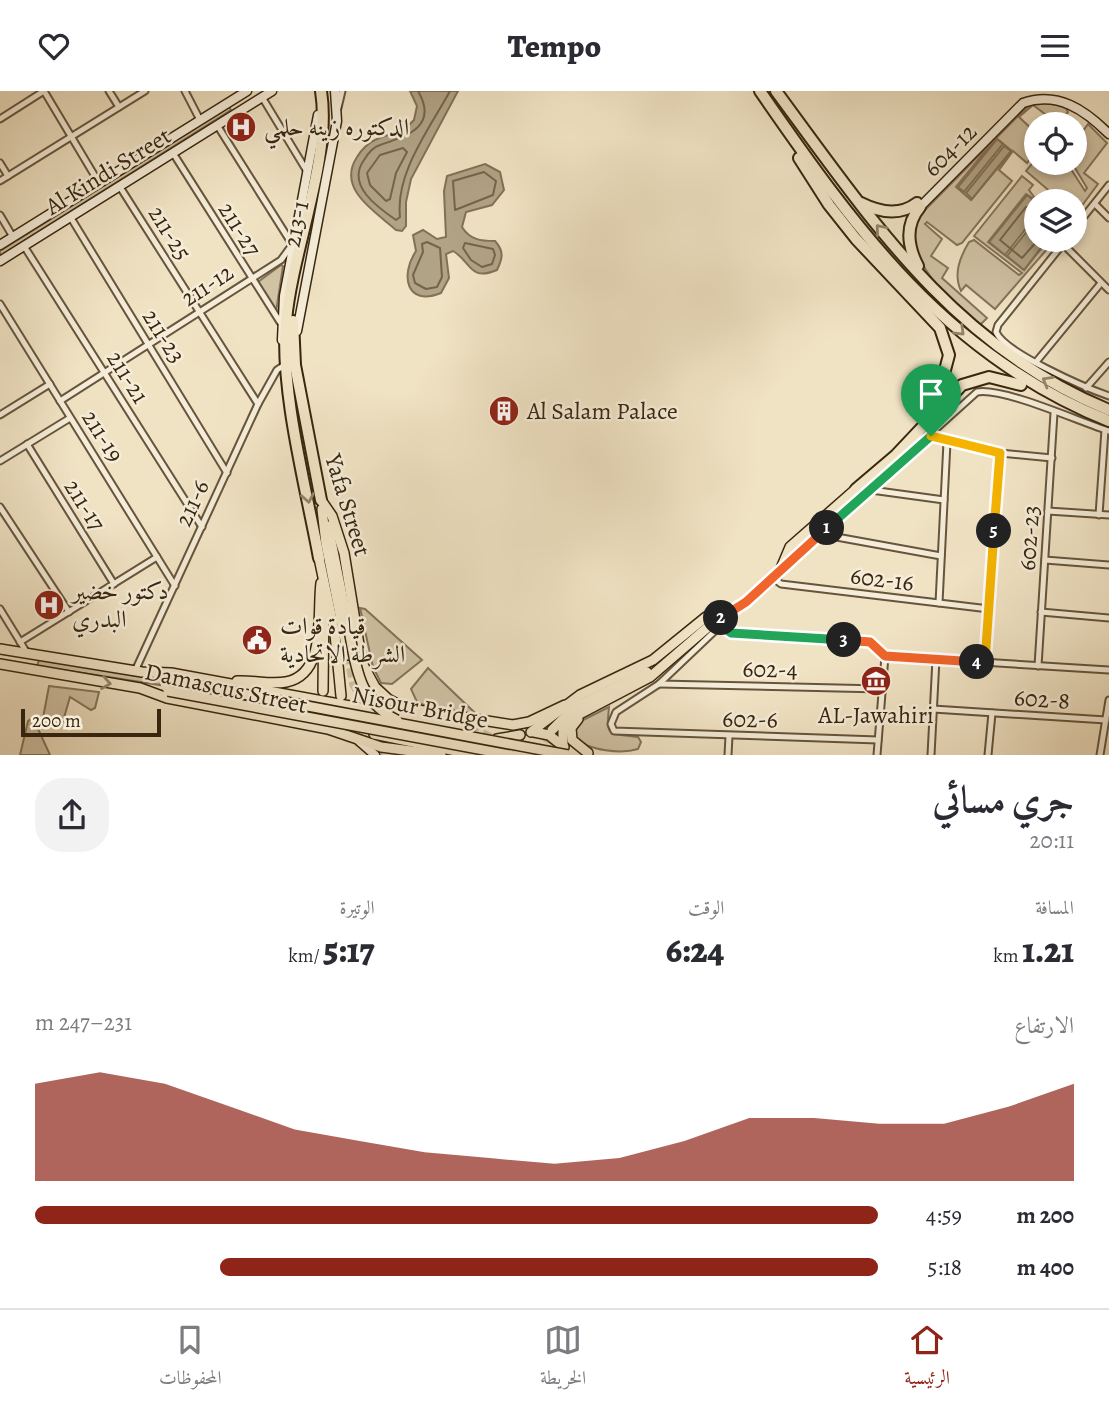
<!DOCTYPE html>
<html lang="ar">
<meta charset="utf-8">
<style>
body{margin:0;font-family:Alegreya,Amiri,serif;background:#f2f2f3;color:#2b2b33;direction:rtl;height:100vh;display:flex;flex-direction:column;font-size:26px;white-space:nowrap}
*{box-sizing:border-box;margin:0}
p{font-size:23px;color:#7c7c81}
.icon{flex:none;width:38px;height:38px;fill:none;stroke:currentColor;stroke-width:2;stroke-linecap:round;stroke-linejoin:round}
.map{position:relative;height:664px;overflow:hidden;direction:ltr}
.details{display:flex;flex-direction:column;background:#fff;flex:1}
.details>*{flex:none}
.buttons{position:absolute;left:1024px;top:21px;display:grid;gap:14px}
.buttons a{display:grid;place-items:center;width:63px;height:63px;border-radius:50%;background:#fff;box-shadow:0 4px 10px #0003;font-size:35px}
.scale{position:absolute;left:21px;bottom:18px;width:140px;box-sizing:border-box;padding-left:7px;border:4px solid #38260f;border-top:0;font-size:19px;line-height:24px;white-space:nowrap;color:#38260f;-webkit-text-stroke:5px #f5edd9;paint-order:stroke}
.pin{position:absolute;display:grid;place-items:center;width:60px;height:60px;color:#fff;margin:-72px -30px;border-radius:50% 50% 50% 0;rotate:-45deg;box-shadow:0 0 7px #0007}
.pin .icon{rotate:45deg}
.km{position:absolute;width:35px;height:35px;margin:-18px;border-radius:50%;background:#222;color:#fff;font-size:19px;line-height:35px;text-align:center}
.round{display:grid;place-items:center;flex:none;width:74px;height:74px;border-radius:28px;background:#f2f2f3}
.headline{display:flex;align-items:center;justify-content:space-between;height:119px;padding:0 35px}
h1{font-size:38px;font-weight:800;line-height:52px}
.figures{display:grid;grid-template-columns:repeat(3,1fr);gap:10px;height:119px;padding:7px 35px}
.figures div{display:grid;align-content:center}
.figures b{font-size:35px;font-weight:800}
.figures small{font-size:19px;font-weight:400}
.figures p{font-size:19px}
.chart{height:196px;padding:14px 35px}
.chart p{display:flex;justify-content:space-between}
.chart svg{width:100%;height:126px;margin-top:7px;fill:#8f2418;opacity:.7}
ul{padding:0 35px;list-style:none;font-size:23px}
li{display:grid;grid-template-columns:112px 84px 1fr;align-items:center;height:52px}
li i{height:18px;border-radius:9px;background:#8f2418}
header{display:flex;justify-content:space-between;align-items:center;height:91px;padding:0 35px;background:#fff;font-size:32px;font-weight:800}
.dock{display:flex;justify-content:space-around;align-items:center;height:98px;border-top:2px solid #e1e1e2;background:#fff;font-size:19px;color:#7c7c81}
.dock a{display:grid;justify-items:center;gap:4px}
.dock .selected{color:#8f2418}
.map>svg:first-child{display:block}
</style>
<header><svg class="icon" aria-label="menu" viewBox="0 0 24 24"><path d="M4 6h16M4 12h16M4 18h16"/></svg>Tempo<svg class="icon" aria-label="heart" viewBox="0 0 24 24"><path d="M12 20l-8-8c-3-5 5-10 8-4 3-6 11-1 8 4z"/></svg></header>
<div class="map">
<svg width="1109" height="664" viewBox="0 0 1109 664">
<rect width="100%" height="100%" fill="#f0e3c4"/>
<filter id="stains"><feTurbulence type="fractalNoise" baseFrequency=".00286" numOctaves="4"/><feColorMatrix values="0 0 0 0 .2 0 0 0 0 .09 0 0 0 0 .02 0 0 0 .5 -.17"/></filter>
<radialGradient id="worn" r=".72"><stop offset=".6" stop-color="#630" stop-opacity="0"/><stop offset="1" stop-color="#630" stop-opacity=".3"/></radialGradient>
<g fill="#d1c3a5" stroke="#84745a" stroke-width="2" fill-rule="evenodd">
<path d="M1040,9L1065,15L1068,21L1058,33L1033,14L1019,26L1036,42V60L1027,72L1013,60L999,79L1012,90L962,152L957,154L927,131L925,133L942,148L931,165L948,177L942,187L987,227L979,235C949,205 904,174 917,127L1030,13ZM996,47L1012,60L971,109L956,96Z"/>
<polygon points="229,16 231,19 0,165 0,160"/>
<polygon points="1088,33 1107,52 1084,82 1098,93 1075,124 1074,110 1061,110 1026,80 1036,68 1036,72 1067,72 1085,100 1087,97 1072,72 1074,72 1075,51"/>
<path d="M1022,85L1033,94L1029,99L1037,110L1026,103L988,151L1024,179L1048,149H1055L995,218L966,194L961,200C953,183 960,166 969,151L974,149L1019,184L1022,182L974,145Z"/>
<polygon points="281,174 283,175 276,221 258,191"/>
<polygon points="360,517 365,518 422,569 392,593 381,592 373,576"/>
<polygon points="39,569 161,588 160,594 37,575"/>
<polygon points="428,577 474,621 472,624 432,618 417,611 411,598"/>
<polygon points="49,595 99,601 95,617 91,619 70,606 63,630 43,627"/>
<path d="M609,616C606,647 608,642 638,646L641,651L638,658C622,663 588,660 576,647L575,639L583,629Z"/>
<polygon points="31,628 35,631 50,664 20,664 28,630"/>
</g>
<g fill="#b1a386" stroke="#817156" stroke-width="2">
<path d="M410,0H458L411,88L406,111V135L402,140L396,139C376,121 336,98 357,66C361,59 369,51 377,48C391,42 403,42 414,29L417,15Z"/>
<polygon points="997,48 1003,53 964,101 958,96"/>
<polygon points="1004,55 1011,60 972,108 966,102"/>
<path d="M485,73L500,81L504,99L492,114L466,121L462,136C470,149 481,150 495,150C504,160 503,167 497,179C469,191 471,170 453,160L446,163L449,187L441,202C406,216 400,184 416,160L413,144L423,139L437,148L446,146L444,100L447,85Z"/>
<polygon points="1027,104 1036,111 1036,125 1005,164 989,151"/>
<polygon points="1036,129 1036,149 1047,149 1024,179 1007,165"/>
</g>
<g fill="none" stroke-linecap="round" stroke-linejoin="round">
<g stroke="#74644a" stroke-width="2">
<path d="M418,0C439,36 406,45 380,54C373,56 367,64 364,69C346,94 377,116 396,129L400,126C395,82 430,37 450,0"/>
<polygon points="403,57 407,61 396,82 390,108 386,110 370,94 367,82 380,64"/>
<polygon points="484,81 496,90 493,104 455,119 453,90"/>
<polyline points="1036,117 1026,116 1000,149 1022,167 1038,149"/>
<polygon points="427,151 440,157 442,186 437,196 426,198 415,192 413,184 423,161 422,153"/>
<polygon points="465,152 493,158 495,164 492,173 482,176 471,169 463,157"/>
</g>
<g stroke="#cbbda0" stroke-width="9" stroke-dasharray="9 4.5" stroke-linecap="butt">
<polyline points="348,564 354,594 372,623"/>
<polyline points="329,615 346,638 382,664"/>
<polyline points="470,637 498,650 513,664"/>
<polyline points="541,664 552,640"/>
</g>
<g stroke="#66553c" stroke-width="9">
<g id="street">
<polyline points="44,0 99,92"/>
<polyline points="109,0 119,16"/>
<polyline points="185,0 200,29"/>
<polyline points="262,6 308,82"/>
<polyline points="338,17 342,0"/>
<polyline points="0,28 44,0"/>
<polyline points="217,34 292,153"/>
<polyline points="173,62 280,231"/>
<polyline points="0,72 8,85"/>
<polyline points="0,90 145,0"/>
<polyline points="120,96 258,313"/>
<polyline points="1095,113 1109,127"/>
<polyline points="0,124 13,146"/>
<polyline points="71,127 227,382"/>
<polyline points="1074,138 1109,94"/>
<path d="M1066,149L998,234L996,241C1005,262 1086,297 1109,305"/>
<polyline points="1063,153 1109,199"/>
<polyline points="24,155 202,436"/>
<polyline points="0,213 175,495"/>
<polyline points="1036,271 1101,192"/>
<polyline points="1086,297 1109,271"/>
<polyline points="60,310 281,169 292,154"/>
<polyline points="0,324 50,293"/>
<polyline points="931,345 1000,362 1052,367"/>
<polyline points="27,353 114,493"/>
<polyline points="0,370 70,327"/>
<polyline points="871,399 944,409"/>
<polyline points="0,416 69,521"/>
<polyline points="1048,420 1109,424"/>
<polyline points="1099,424 1105,339"/>
<polyline points="820,443 941,465"/>
<polyline points="1045,469 1109,474"/>
<path d="M786,473L977,301C1003,296 1080,331 1109,340"/>
<polyline points="773,487 781,493 989,518"/>
<polyline points="939,512 947,351"/>
<polyline points="0,518 27,562"/>
<polyline points="1041,521 1109,527"/>
<polyline points="718,534 731,542 870,551 885,565"/>
<polyline points="720,535 659,593 616,621 611,633 614,640 878,649"/>
<polyline points="20,551 157,466"/>
<polyline points="885,565 1109,579"/>
<polyline points="985,571 1000,362"/>
<polyline points="1038,575 1054,322"/>
<polyline points="135,580 258,313 277,279 286,273"/>
<polyline points="659,593 881,598"/>
<polyline points="933,618 1106,629"/>
<polyline points="728,664 729,645"/>
<polyline points="877,664 885,565"/>
<polyline points="931,664 936,568"/>
<polyline points="988,664 992,622"/>
<polyline points="1100,664 1109,609"/>
</g>
</g>
<g stroke="#38260f" stroke-width="11">
<g id="secondary">
<path d="M920,116L1023,12C1058,0 1085,19 1109,43"/>
<polyline points="0,154 247,0"/>
<polyline points="0,170 272,0"/>
<polyline points="297,240 337,30 335,0"/>
<polyline points="282,249 284,205 318,24"/>
<polyline points="359,650 375,664"/>
</g>
</g>
<g stroke="#38260f" stroke-width="12">
<g id="primary">
<polyline points="321,409 332,425 344,462 362,572 375,596 388,608 405,617 513,634 529,631 565,614"/>
<polyline points="322,418 326,453 348,564"/>
<polyline points="328,435 349,539"/>
<polyline points="319,467 335,543 341,605"/>
<polyline points="0,558 142,581 171,582 470,637"/>
<polyline points="0,573 140,597 167,607 328,638 381,656 441,664"/>
<path d="M237,590C253,589 270,594 286,591C327,583 317,523 321,492"/>
<polyline points="323,600 324,510"/>
<polyline points="578,628 571,637 572,649 588,662"/>
<polyline points="552,639 575,616 647,581"/>
<polyline points="531,641 580,604 653,569 706,526 715,530"/>
<polyline points="534,641 549,644 564,656"/>
<polyline points="374,643 475,664"/>
<polyline points="497,648 520,644"/>
<polyline points="563,655 563,638 574,626 650,586 715,530 746,511 779,482 790,456 856,398"/>
</g>
</g>
<g stroke="#38260f" stroke-width="14">
<g id="highway">
<path d="M760,0C856,139 947,265 1109,330"/>
<path d="M776,0C871,129 955,256 1109,319"/>
<polyline points="799,67 829,114 856,148 940,237 949,264 945,279"/>
<path d="M861,112C879,121 900,125 917,112"/>
<path d="M918,175C907,154 905,134 920,116"/>
<polyline points="293,230 295,274 321,409"/>
<polyline points="856,398 896,364 962,294 989,286 1021,294"/>
<path d="M319,467C306,396 280,300 286,230C292,160 332,67 321,0"/>
</g>
</g>
<use href="#street" stroke="#f5edd9" stroke-width="5"/>
<use href="#secondary" stroke="#f5edd9" stroke-width="8"/>
<use href="#primary" stroke="#f0e3c4" stroke-width="9"/>
<use href="#highway" stroke="#f0e3c4" stroke-width="10"/>
<g stroke="#38260f" stroke-width="12" stroke-linecap="butt">
<g id="primary-bridge">
<path d="M349,539C356,576 359,611 397,629"/>
<polyline points="169,589 568,664"/>
<polyline points="168,600 510,664"/>
</g>
</g>
<use href="#primary-bridge" stroke="#f0e3c4" stroke-width="9"/>
</g>
<defs><path id="oneway-chevron" d="M-2-3.5L2.5 0L-2 3.5" fill="none" stroke-width="1.6" stroke-linecap="round" stroke-linejoin="round" transform="scale(1.75)"/></defs>
<g stroke="#94846a">
<use href="#oneway-chevron" transform="translate(880 138) rotate(-130)"/>
<use href="#oneway-chevron" transform="translate(960 240) rotate(44)"/>
<use href="#oneway-chevron" transform="translate(1047 290) rotate(-150)"/>
<use href="#oneway-chevron" transform="translate(308 407) rotate(80)"/>
<use href="#oneway-chevron" transform="translate(106 592) rotate(9)"/>
</g>
<g fill="none" stroke-linecap="round" stroke-linejoin="round">
<g stroke="#fff" stroke-width="14">
<polyline id="split-1" points="827,437 931,345"/>
</g>
<g stroke="#fff" stroke-width="14">
<polyline id="split-2" points="721,527 746,511 827,437"/>
</g>
<g stroke="#fff" stroke-width="14">
<polyline id="split-3" points="721,527 715,530 731,542 844,549"/>
</g>
<g stroke="#fff" stroke-width="14">
<polyline id="split-4" points="844,549 870,551 885,565 977,571"/>
</g>
<g stroke="#fff" stroke-width="14">
<polyline id="split-5" points="977,571 985,571 994,440"/>
</g>
<g stroke="#fff" stroke-width="14">
<polyline id="split-6" points="931,345 1000,362 994,440"/>
</g>
<use href="#split-1" stroke="#22a559" stroke-width="9"/>
<use href="#split-2" stroke="#f0652b" stroke-width="9"/>
<use href="#split-3" stroke="#22a559" stroke-width="9"/>
<use href="#split-4" stroke="#f0652b" stroke-width="9"/>
<use href="#split-5" stroke="#f5b400" stroke-width="9"/>
<use href="#split-6" stroke="#f5b400" stroke-width="9"/>
</g>
<defs>
<g id="hospital-disc" transform="scale(1.575)"><circle r="9.5" fill="#8f2418" stroke="#f5edd9"/><path d="M-5-5h3v3.5h4V-5h3V5h-3V1.5h-4V5h-3Z" fill="#fff"/></g>
<g id="building-disc" transform="scale(1.575)"><circle r="9.5" fill="#8f2418" stroke="#f5edd9"/><path d="M-4-6H4V6H1V3H-1V6H-4ZM-2.5-4.3h1.7v1.8h-1.7ZM.8-4.3h1.7v1.8H.8ZM-2.5-1h1.7V.8h-1.7ZM.8-1h1.7V.8H.8Z" fill="#fff"/></g>
<g id="civic-disc" transform="scale(1.575)"><circle r="9.5" fill="#8f2418" stroke="#f5edd9"/><path d="M-.6-6.5H3V-4.5H.6V-3L4-1V1h2V6H-6V1h2V-1L-.6-3ZM-1.2 2.5V6h2.4V2.5Z" fill="#fff"/></g>
<g id="museum-disc" transform="scale(1.575)"><circle r="9.5" fill="#8f2418" stroke="#f5edd9"/><path d="M0-6L6-3V-2H-6V-3ZM-5-1h2V3h-2ZM-1-1h2V3h-2ZM3-1h2V3H3ZM-6 4H6V6H-6Z" fill="#fff"/></g>
</defs>
<g fill-rule="evenodd">
<use href="#hospital-disc" x="241" y="36"/>
<use href="#building-disc" x="504" y="320"/>
<use href="#hospital-disc" x="49" y="514"/>
<use href="#civic-disc" x="257" y="549"/>
<use href="#museum-disc" x="876" y="590"/>
</g>
<g text-anchor="middle" dominant-baseline="central" stroke-width="5" stroke-linejoin="round" paint-order="stroke">
<g font-size="24" fill="#38260f" stroke="#f5edd9" text-anchor="start">
<text x="264" y="36">الدكتوره زينه حلمي</text>
<text x="527" y="320">Al Salam Palace</text>
<text x="72" y="500">دكتور خضير<tspan x="72" dy="28">البدري</tspan></text>
<text x="280" y="535">قيادة قوات<tspan x="280" dy="28">الشرطة الاتحادية</tspan></text>
<text x="876" y="624" text-anchor="middle">AL-Jawahiri</text>
</g>
<g font-size="24" fill="#38260f" stroke="#f5edd9">
<text transform="translate(950 59) rotate(-45)">604-12</text>
<text transform="translate(108 80) rotate(-32)">Al Kindi Street</text>
<text transform="translate(296 133) rotate(-78)">213-1</text>
<text transform="translate(240 138) rotate(58)">211-27</text>
<text transform="translate(170 142) rotate(58)">211-25</text>
<text transform="translate(207 194) rotate(-33)">211-12</text>
<text transform="translate(164 245) rotate(58)">211-23</text>
<text transform="translate(128 286) rotate(58)">211-21</text>
<text transform="translate(103 345) rotate(58)">211-19</text>
<text transform="translate(192 412) rotate(-65)">211-6</text>
<text transform="translate(85 414) rotate(58)">211-17</text>
<text transform="translate(348 414) rotate(73)">Yafa Street</text>
<text transform="translate(1029 447) rotate(-86)">602-23</text>
<text transform="translate(882 488) rotate(7)">602-16</text>
<text transform="translate(770 578) rotate(1)">602-4</text>
<text transform="translate(226 597) rotate(12)">Damascus Street</text>
<text transform="translate(1042 608) rotate(4)">602-8</text>
<text transform="translate(420 616) rotate(11)">Nisour Bridge</text>
<text transform="translate(750 628) rotate(1)">602-6</text>
</g>
</g>
<rect width="100%" height="100%" filter="url(#stains)"/>
<rect width="100%" height="100%" fill="url(#worn)"/>
</svg>
<div class="buttons">
<a><svg class="icon" aria-label="locate" viewBox="0 0 24 24"><circle cx="12" cy="12" r="6"/><path d="M12 2v4M12 18v4M2 12h4M18 12h4"/></svg></a>
<a><svg class="icon" aria-label="layers" viewBox="0 0 24 24"><path d="M12 4l9 5-9 5-9-5zM3 14l9 5 9-5"/></svg></a>
</div>
<div class="scale">200 m</div>
<div class="pin" style="left:931px;top:345px;background:#1e9e55"><svg class="icon" aria-label="arrive" viewBox="0 0 24 24"><path d="M6 21V4h12l-3 4 3 4H6"/></svg></div>
<b class="km" style="left:827px;top:437px">1</b>
<b class="km" style="left:721px;top:527px">2</b>
<b class="km" style="left:844px;top:549px">3</b>
<b class="km" style="left:977px;top:571px">4</b>
<b class="km" style="left:994px;top:440px">5</b>
</div>
<section class="details">
<div class="headline"><div><h1>جري مسائي</h1><p>20:11</p></div><a class="round"><svg class="icon" aria-label="share" viewBox="0 0 24 24"><path d="M12 15V3M7 8l5-5 5 5M5 13v7h14v-7"/></svg></a></div>
<div class="figures">
<div><p>المسافة</p><b>1.21<small> km</small></b></div>
<div><p>الوقت</p><b>6:24</b></div>
<div><p>الوتيرة</p><b>5:17<small> /km</small></b></div>
</div>
<div class="chart"><p><span>الارتفاع</span>231–247 m</p>
<svg viewBox="0 0 160 44" preserveAspectRatio="none"><path d="M0 44V10L10 6L20 10L30 18L40 26L50 30L60 34L70 36L80 38L90 36L100 30L110 22L120 22L130 24L140 24L150 18L160 10V44z"/></svg>
</div>
<ul>
<li><b>200 m</b>4:59<i style="width:100%"></i></li>
<li><b>400 m</b>5:18<i style="width:78%"></i></li>
</ul>
</section>
<nav class="dock">
<a class="selected"><svg class="icon" aria-label="home" viewBox="0 0 24 24"><path d="M3 11l9-7 9 7M6 9v11h12V9"/></svg>الرئيسية</a>
<a><svg class="icon" aria-label="map" viewBox="0 0 24 24"><path d="M3 6l6-2 6 2 6-2v14l-6 2-6-2-6 2zM9 4v14M15 6v14"/></svg>الخريطة</a>
<a><svg class="icon" aria-label="saved" viewBox="0 0 24 24"><path d="M7 4h10v16l-5-4-5 4z"/></svg>المحفوظات</a>
</nav>
